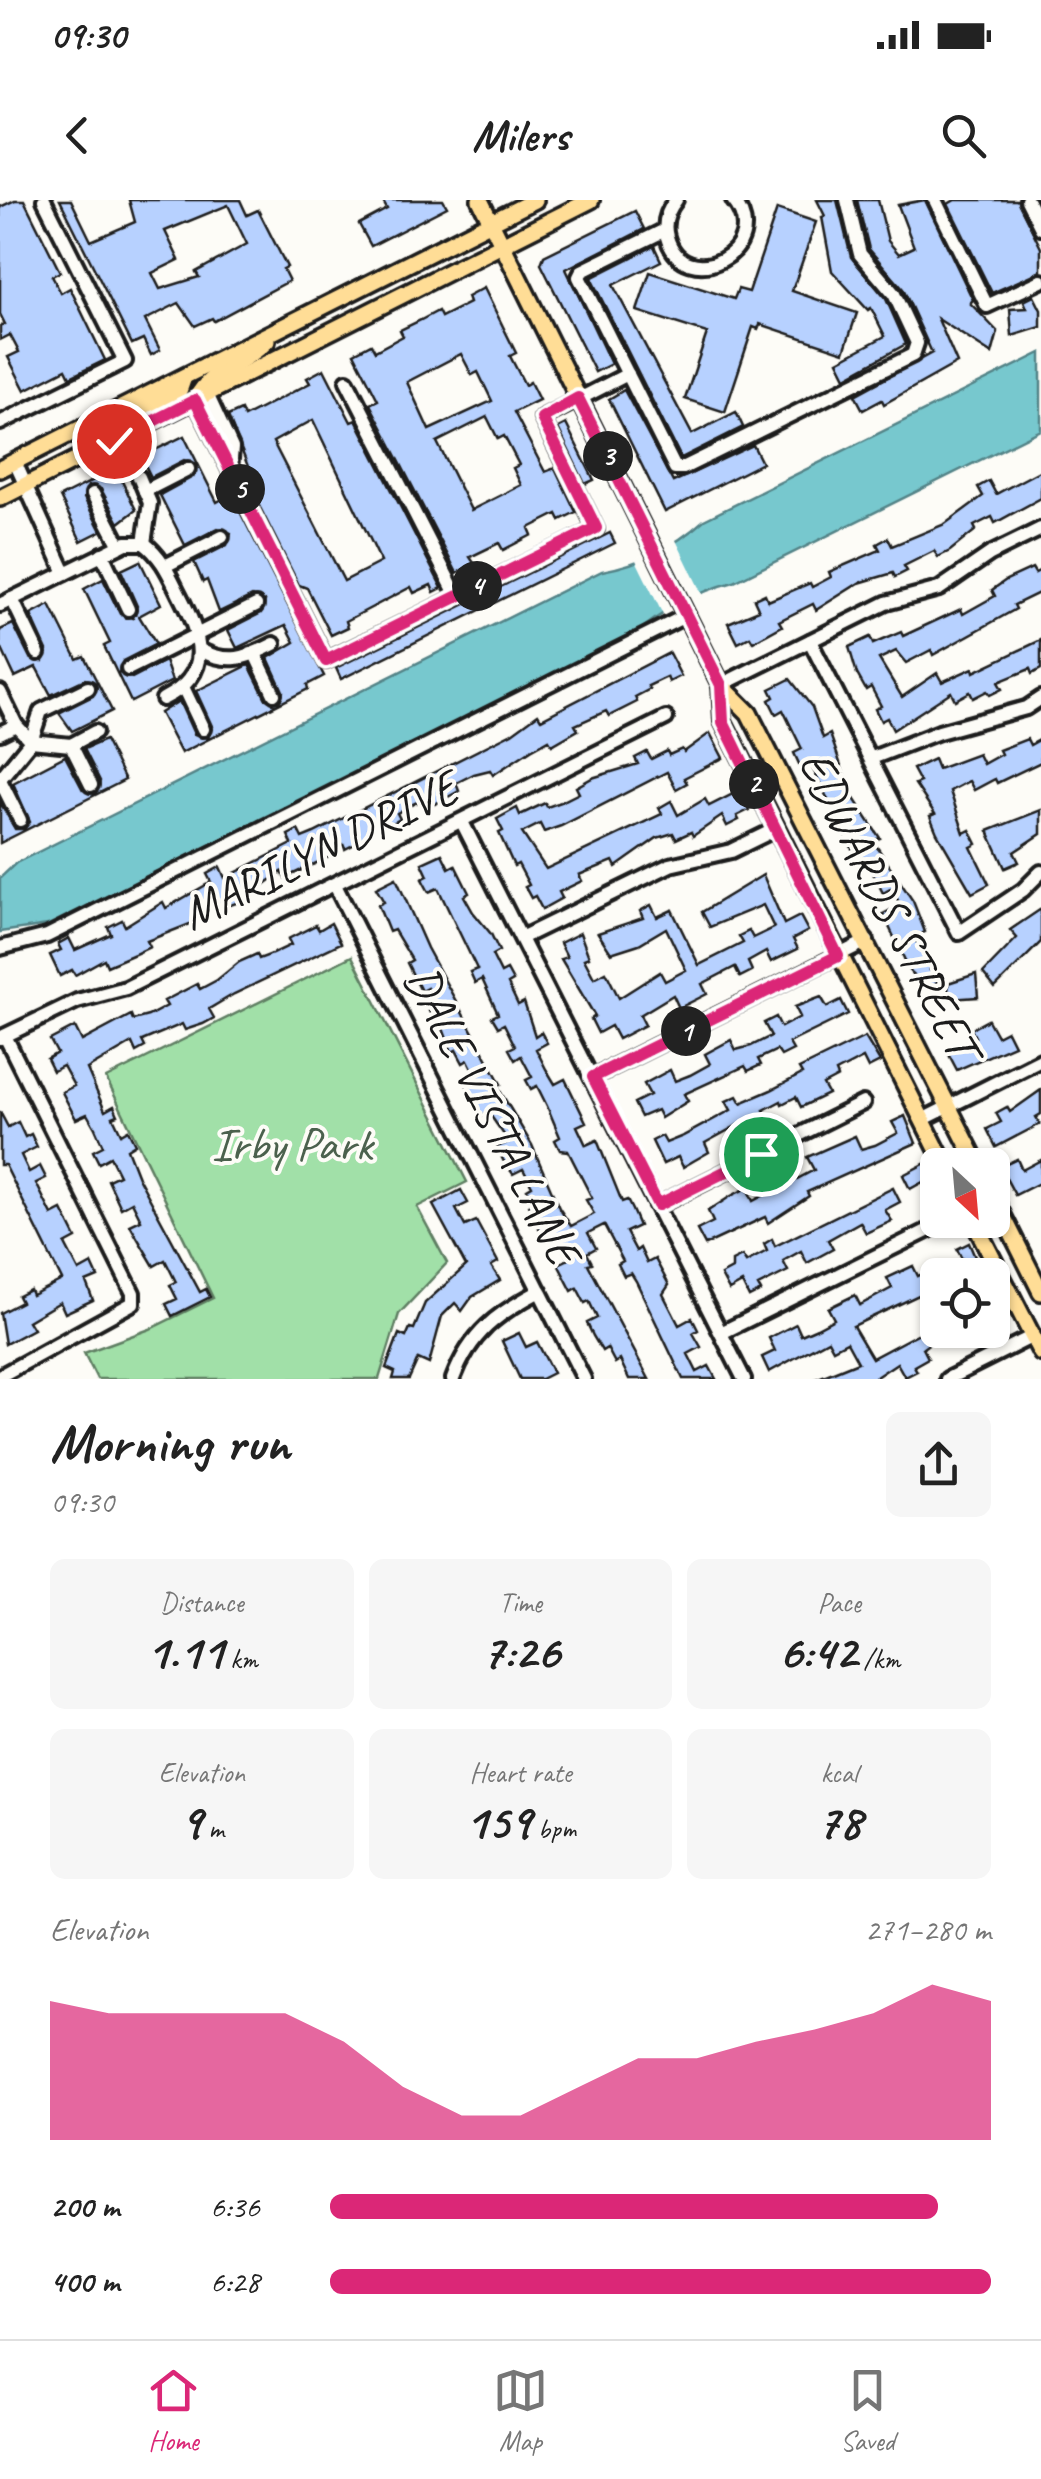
<!DOCTYPE html>
<meta charset="utf-8">
<style>
body{margin:0;font-family:Caveat,sans-serif;background:#f6f6f6;color:#222;height:100vh;display:flex;flex-direction:column;font-size:38px;white-space:nowrap}
*{box-sizing:border-box;margin:0}
p{font-size:32px;color:#767676}
.icon{flex:none;width:55px;height:55px;fill:none;stroke:currentColor;stroke-width:2;stroke-linecap:round;stroke-linejoin:round}
.map{position:relative;height:1179px;overflow:hidden}
.drawer{display:flex;flex-direction:column;background:#fff;flex:1}
.drawer>*{flex:none}
.needle{width:65px;rotate:154deg}
.tools{position:absolute;left:920px;top:948px;display:grid;gap:20px}
.tools a{display:grid;place-items:center;width:90px;height:90px;border-radius:15px;background:#fff;box-shadow:0 2px 8px #0004;font-size:50px}
.pin{position:absolute;display:grid;place-items:center;width:85px;height:85px;color:#fff;margin:-42px;border:5px solid #fff;border-radius:50%;box-shadow:0 2px 10px #0007}
.km{position:absolute;width:50px;height:50px;margin:-25px;border-radius:50%;background:#222;color:#fff;font-size:28px;line-height:50px;text-align:center}
.round{display:grid;place-items:center;flex:none;width:105px;height:105px;border-radius:15px;background:#f6f6f6}
.overview{display:flex;align-items:center;justify-content:space-between;height:170px;padding:0 50px}
h1{font-size:55px;font-weight:800;line-height:75px}
.metrics{display:grid;grid-template-columns:repeat(3,1fr);gap:15px;height:170px;padding:10px 50px}
.metrics div{display:grid;align-content:center;border-radius:15px;background:#f6f6f6;text-align:center}
.metrics b{font-size:50px;font-weight:800}
.metrics small{font-size:28px;font-weight:400}
.metrics p{font-size:28px}
.chart{height:280px;padding:20px 50px}
.chart p{display:flex;justify-content:space-between}
.chart svg{width:100%;height:180px;margin-top:10px;fill:#db2777;opacity:.7}
ul{padding:0 50px;list-style:none;font-size:32px}
li{display:grid;grid-template-columns:160px 120px 1fr;align-items:center;height:75px}
li i{height:25px;border-radius:12px;background:#db2777}
.status{display:flex;justify-content:space-between;align-items:center;height:70px;padding:0 50px;background:#fff;direction:ltr}
.status svg{height:28px;fill:currentColor}
header{display:flex;justify-content:space-between;align-items:center;height:130px;padding:0 50px;background:#fff;font-size:45px;font-weight:800}
.tab-bar{display:flex;justify-content:space-around;align-items:center;height:140px;border-top:2px solid #e0e0e0;background:#fff;font-size:28px;color:#767676}
.tab-bar a{display:grid;justify-items:center;gap:5px}
.tab-bar .selected{color:#db2777}
.map>svg:first-child{display:block}
</style>
<div class="status"><b>09:30</b><svg viewBox="0 0 49 12"><path d="M0 12V9h3v3zM5 12V6h3v6zM10 12V3h3v9zM15 12V0h3v12zM26 1h20v11H26zM47 4h2v5h-2z"/></svg></div>
<header><svg class="icon" aria-label="back" viewBox="0 0 24 24"><path d="M15 5l-7 7 7 7"/></svg>Milers<svg class="icon" aria-label="search" viewBox="0 0 24 24"><circle cx="10" cy="10" r="6"/><path d="M15 15l6 6"/></svg></header>
<div class="map">
<svg width="1041" height="1179" viewBox="0 0 1041 1179">
<rect width="100%" height="100%" fill="#fdfcf7"/>
<filter id="ink" filterUnits="userSpaceOnUse"><feTurbulence type="fractalNoise" baseFrequency=".01" numOctaves="2"/><feDisplacementMap in="SourceGraphic" scale="20" xChannelSelector="R" yChannelSelector="G"/><feConvolveMatrix kernelMatrix="1 2 1 2 8 2 1 2 1" color-interpolation-filters="sRGB"/></filter>
<g filter="url(#ink)">
<polygon fill="#a1e0a8" stroke="#5e7e62" stroke-width="2.5" points="352,756 467,982 417,1007 447,1063 399,1114 379,1179 97,1179 84,1153 150,1129 213,1098 106,878"/>
<path fill="#77c8ce" stroke="#538387" stroke-width="2.5" d="M1041,153V230L734,382C696,392 665,409 634,435L48,725L0,732V678L16,663L602,371C642,364 674,347 704,320Z"/>
<polygon fill="#fdfcf7" points="675,338 703,396 664,417 635,358"/>
<g fill="#b7d1ff" stroke="#1c1c1c" stroke-width="2.5" fill-rule="evenodd">
<polygon points="15,0 24,0 60,72 52,76 61,93 70,88 105,160 70,177 66,169 25,190 8,157 19,152 10,135 0,140 0,126 5,124 0,114 0,7"/>
<path d="M60,0H71L91,41L135,22L129,0H240L247,15L258,10L287,67L283,69L289,81L214,121L212,118L195,126L179,103L145,120L160,150L151,155L143,139L132,144ZM228,5L247,44L196,72L199,77L160,89L152,73L179,60L165,31Z"/>
<polygon points="382,0 443,0 447,7 371,46 359,24 387,9"/>
<polygon points="817,0 837,0 851,57 886,99 906,144 846,177 838,161 885,136 871,108 868,110 832,71 822,17 825,16"/>
<polygon points="857,0 878,0 888,41 899,54 914,47 898,5 925,0 973,100 970,103 998,132 992,154 938,119 957,163 884,204 882,200 863,210 855,195 932,153 903,89 869,49"/>
<polygon points="955,0 1017,0 1041,48 1041,71 992,93 948,4"/>
<polygon points="777,9 816,22 792,91 857,113 844,152 760,124 758,129 753,127 725,212 685,199 707,133 637,111 650,72 734,99 738,89 749,92"/>
<polygon points="635,11 644,29 566,69 611,164 595,172 541,64 544,56"/>
<polygon points="654,46 661,61 613,85 692,234 736,212 743,227 681,258 591,78"/>
<path d="M484,88L516,153L510,156L525,185L530,182L539,200L514,212L545,272L555,268L576,312L560,320L557,314L529,328L532,335L503,350L499,343L470,357L474,363L457,373L370,204L378,200L354,153L371,144L375,151L403,136L400,130L421,120L438,111L441,117L469,103L467,97ZM461,154L472,175L478,172L492,201L429,230L407,182ZM487,217L498,239L504,236L519,265L513,268L521,285L471,310L437,242Z"/>
<polygon points="1034,96 1041,110 1041,127 1012,136 1010,109 1027,108 1024,101"/>
<path d="M324,169L351,222L356,220L442,388L434,392L431,385L414,393L411,387L346,421L348,427L331,435L307,388L299,385L242,272L249,269L228,216L241,210L244,217L310,183L307,178ZM313,220L381,362L344,381L273,242Z"/>
<polygon points="624,190 673,282 753,245 762,263 665,312 609,199"/>
<polygon points="566,224 594,280 585,284 558,228"/>
<polygon points="184,236 217,302 231,294 324,476 307,485 308,489 181,553 160,513 179,501 194,534 208,538 212,526 196,491 249,465 266,499 279,502 283,491 268,458 295,442 286,425 237,448 228,430 261,413 265,401 252,396 219,412 207,380 203,382 194,362 227,345 231,333 218,328 185,345 160,295 193,277 197,265 184,260 151,277 141,257"/>
<polygon points="116,269 136,310 119,323 101,289 88,286 84,298 101,331 81,341 60,297"/>
<polygon points="1041,270 1041,298 995,323 992,317 974,326 976,330 950,351 938,357 934,351 904,366 907,371 895,377 893,373 859,383 816,410 813,404 779,421 782,426 753,442 750,437 738,443 728,423 759,410 754,399 765,394 768,401 810,383 812,387 831,377 829,372 880,350 877,344 888,338 892,346 945,324 983,296 978,287 989,281 996,294"/>
<polygon points="610,333 615,343 341,479 336,468"/>
<polygon points="140,361 161,404 139,416 156,444 123,461 119,473 132,478 165,461 172,481 131,502 104,446 110,443 84,389 103,379 120,414 133,418 137,406 121,370"/>
<polygon points="1032,368 1035,373 1041,370 1041,392 1014,405 1016,409 933,455 931,450 906,463 896,451 879,459 902,497 937,473 942,482 973,468 974,472 1041,440 1041,469 1032,474 1030,469 998,482 1002,489 990,495 987,491 973,498 970,492 955,500 951,492 893,530 887,518 881,521 875,509 881,506 871,487 866,490 857,474 849,447 870,437 873,444 901,432 903,436 961,409 963,414 995,396 992,390 1006,380"/>
<polygon points="50,405 77,459 84,456 112,511 72,531 59,513 93,496 96,483 85,479 51,495 36,467 15,477 0,445 0,430 13,424 30,458 43,461 47,450 31,415"/>
<polygon points="669,453 681,476 669,482 667,477 648,486 650,489 635,497 637,502 609,516 606,511 575,525 578,530 552,545 549,540 531,550 493,575 490,570 474,574 456,583 459,591 433,605 431,599 415,603 397,613 400,619 389,625 386,620 368,629 371,634 355,644 345,649 343,644 324,654 327,658 285,678 282,672 242,701 225,707 222,702 193,718 195,722 147,741 150,747 137,753 107,766 104,759 75,775 72,770 60,776 50,755 61,750 58,744 69,738 75,750 111,734 108,727 122,720 125,726 163,702 166,708 211,682 207,674 220,667 225,678 292,644 288,635 298,630 302,638 314,633 512,533 538,514 541,519"/>
<polygon points="790,479 812,507 823,538 830,534 851,594 880,638 873,641 913,701 925,732 913,738 936,764 930,770 940,778 930,790 911,773 883,714 900,705 892,688 883,693 867,662 860,665 809,561 800,566 794,553 802,549 783,510 776,514 769,500 774,497 770,489"/>
<polygon points="710,533 723,558 684,578 687,583 676,589 667,572 561,626 544,632 540,624 522,633 546,669 662,614 659,608 671,601 678,615 705,599 709,606 739,591 749,610 737,616 739,620 727,626 722,616 693,636 691,632 676,639 673,633 657,638 616,667 613,661 579,675 582,681 559,692 562,698 542,709 535,696 531,698 525,687 529,685 518,664 514,666 499,633 503,631 497,619 517,608 520,615 545,603 547,607 561,602 579,593 576,587 592,578 638,564 635,558 647,552 651,559 667,551 669,555 682,549 684,552"/>
<polygon points="1027,539 1030,545 1041,539 1041,562 997,583 995,579 974,590 969,581 950,591 964,633 970,630 977,644 971,647 989,684 972,693 937,633 930,616 935,614 915,584 920,582 913,569 934,559 938,569 978,554 983,564 1001,554 999,550"/>
<polygon points="105,540 125,580 0,643 0,602 15,629 24,629 30,622 13,583 65,556 83,590 95,594 100,581 84,549"/>
<polygon points="1041,610 1041,634 1014,652 1019,662 1005,668 988,631"/>
<polygon points="442,654 449,668 455,665 469,693 464,696 473,712 491,734 499,751 492,755 501,773 507,770 513,781 508,784 518,805 524,802 535,836 541,832 547,843 536,849 546,869 555,884 565,879 586,922 577,926 586,945 597,940 622,1002 627,1000 632,1010 639,1026 626,1032 636,1051 640,1048 647,1063 655,1059 669,1085 663,1094 679,1125 692,1118 698,1130 693,1133 701,1147 688,1154 697,1172 709,1166 716,1179 683,1179 636,1081 631,1073 624,1076 618,1064 623,1061 604,1025 588,1033 596,1048 587,1053 592,1063 588,1064 649,1179 629,1179 620,1160 615,1163 607,1148 602,1151 593,1136 587,1123 597,1118 589,1101 585,1103 577,1088 572,1091 558,1064 569,1059 551,1029 542,1034 528,1005 534,1002 527,989 532,986 523,969 513,974 503,960 497,947 509,942 488,912 481,916 467,886 478,880 468,860 463,863 456,850 452,852 439,818 434,821 429,811 436,807 427,788 421,791 407,763 412,760 394,730 389,732 378,705 384,702 376,688 396,678 427,748 501,884 497,886 532,945 559,1008 571,1026 594,1014 586,1000 592,998 568,951 560,950 555,940 560,937 547,906 537,886 531,889 526,880 532,877 521,856 515,860 509,849 515,846 504,824 498,827 492,817 498,814 482,779 475,783 470,772 477,769 448,709 438,688 429,692 422,679 428,676 422,663"/>
<polygon points="763,675 784,724 800,716 808,731 793,739 798,749 771,762 766,752 748,762 752,771 740,777 735,767 702,784 707,794 679,808 673,795 640,815 645,825 618,839 611,826 598,833 591,819 595,816 561,759 567,757 560,743 580,733 589,757 584,759 594,778 606,772 619,798 660,772 665,781 686,770 666,728 639,744 611,753 598,733 643,718 640,711 651,705 657,717 672,710 699,765 743,743 739,736 749,731 753,738 774,728 763,705 710,727 702,712"/>
<polygon points="1041,709 1041,742 995,788 983,773 1017,738 1010,730"/>
<polygon points="331,723 341,743 234,794 209,809 214,818 203,824 185,830 182,824 142,841 145,847 136,852 132,843 87,869 105,911 114,906 118,915 113,917 121,934 128,930 135,944 127,949 138,977 200,1092 206,1089 210,1097 172,1116 166,1104 177,1099 170,1085 176,1082 165,1060 154,1066 138,1039 130,1025 141,1020 132,1002 121,1008 108,980 119,975 110,957 99,963 93,951 103,946 95,928 87,914 76,919 62,892 74,886 63,866 53,871 47,859 57,853 50,840 75,827 82,841 131,815 133,820 148,816 167,806 164,801 197,784 200,789 217,780 239,762 257,754 259,759 272,754 291,745 288,739 316,725 319,730"/>
<polygon points="976,774 978,797 949,799 948,783"/>
<polygon points="821,797 827,807 841,800 848,814 789,843 793,850 781,856 777,850 758,859 761,865 748,871 745,866 684,894 688,901 661,918 657,910 641,917 634,903 650,895 644,884 670,870 675,881 690,875 710,864 705,854 731,840 736,850 751,846 771,836 764,823 776,817 781,827 800,817 795,807"/>
<polygon points="988,820 997,836 1007,831 1014,845 957,870 947,851 975,837 971,829"/>
<polygon points="865,837 880,862 868,868 863,858 836,872 838,877 823,885 828,894 801,907 796,897 782,904 781,901 764,910 771,923 744,935 738,925 705,943 709,952 695,960 683,967 678,957 663,964 652,941 662,936 666,943 683,936 731,910 726,901 737,896 741,903 771,890 802,874 799,869"/>
<polygon points="1041,890 1041,914 1036,917 1040,924 996,947 987,929 1001,922 996,913 1007,907 1010,912"/>
<polygon points="0,912 8,927 18,922 25,937 31,934 37,947 21,955 29,972 40,966 46,978 36,983 52,1015 62,1010 76,1038 65,1044 79,1071 92,1064 98,1077 86,1082 93,1100 65,1113 60,1102 28,1121 33,1129 5,1144 0,1113 21,1102 18,1096 30,1090 32,1095 62,1080 5,965 0,965"/>
<polygon points="905,916 916,943 807,992 809,996 768,1023 765,1017 705,1045 697,1030 713,1022 708,1011 731,996 747,988 753,1001 770,992 766,983 780,974 792,968 797,979 814,970 807,957 855,936 861,949 875,945 898,933 892,922"/>
<polygon points="1017,959 1022,970 1041,960 1041,982 1015,995 1000,967"/>
<polygon points="928,962 938,980 938,991 929,995 923,982 910,989 903,975"/>
<polygon points="893,988 900,1002 885,1010 892,1021 866,1033 860,1022 828,1040 833,1049 807,1063 801,1051 783,1061 788,1071 758,1086 761,1091 749,1097 742,1083 729,1090 721,1075 732,1069 732,1061 742,1056 746,1062 767,1051 764,1044 772,1039 775,1046"/>
<polygon points="461,990 468,1003 456,1009 465,1026 476,1021 498,1062 491,1066 500,1080 472,1097 462,1111 455,1103 442,1116 429,1164 418,1159 409,1179 393,1179 395,1172 386,1168 399,1134 406,1137 410,1128 414,1129 425,1103 466,1066 433,1005"/>
<polygon points="969,1043 980,1069 955,1075 950,1065 962,1059 957,1049"/>
<polygon points="913,1066 918,1076 934,1068 938,1086 853,1126 872,1158 938,1123 938,1130 947,1130 923,1148 928,1158 914,1166 917,1171 905,1177 897,1163 873,1179 816,1179 858,1162 847,1142 833,1149 828,1140 769,1172 762,1157 775,1151 769,1138 796,1124 801,1135 817,1128 834,1119 828,1108 855,1095 860,1105 892,1088 887,1078"/>
<polygon points="519,1133 526,1147 537,1142 553,1173 541,1179 520,1179 502,1141"/>
</g>
<g fill="none" stroke-linecap="round" stroke-linejoin="round">
<g stroke="#1c1c1c" stroke-width="20">
<g id="minor">
<path d="M676,0C667,11 663,23 667,37C684,97 775,50 733,0"/>
<polyline points="935,0 987,106 1041,81"/>
<polyline points="1027,0 1041,28"/>
<polyline points="665,30 582,71 579,77 675,268 683,268 913,155 917,143 894,94 860,54 847,0"/>
<polyline points="347,181 457,396"/>
<polyline points="207,194 232,248 230,269"/>
<polyline points="195,200 326,461 596,329 542,218 628,174"/>
<polyline points="0,223 125,161 44,0"/>
<polyline points="15,262 65,373"/>
<polyline points="139,277 150,303 144,343"/>
<polyline points="145,291 188,269"/>
<polyline points="93,294 120,346"/>
<path d="M144,343C162,357 169,374 179,394C201,437 215,473 163,499"/>
<polyline points="102,354 128,409"/>
<polyline points="165,366 222,337"/>
<polyline points="12,399 38,453"/>
<polyline points="0,405 126,343 144,343"/>
<polyline points="810,441 959,733 1023,690 1041,672"/>
<path d="M200,450C228,465 247,458 274,444"/>
<polyline points="255,454 274,494"/>
<polyline points="128,469 256,405"/>
<polyline points="721,485 886,403 939,389 990,354 1041,329"/>
<polyline points="184,489 203,529"/>
<polyline points="0,492 16,525 31,541"/>
<polyline points="0,533 16,525"/>
<polyline points="31,541 71,545 95,532"/>
<polyline points="71,545 91,585"/>
<polyline points="872,558 939,532 1026,508 1041,498"/>
<polyline points="0,579 31,541 41,511 88,488"/>
<polyline points="0,580 20,620"/>
<polyline points="462,622 744,1179"/>
<polyline points="335,685 584,1179"/>
<polyline points="523,737 670,665 731,651 776,629"/>
<polyline points="0,748 47,736 687,415"/>
<polyline points="0,838 77,801 126,788 666,518"/>
<polyline points="593,877 867,741"/>
<polyline points="922,920 1041,860"/>
<polyline points="659,1005 863,903"/>
<polyline points="721,1133 929,1030"/>
<polyline points="0,1176 133,1103 133,1093 5,836"/>
<path d="M453,1179C470,1133 498,1113 540,1091"/>
<polyline points="947,1179 1033,1136"/>
</g>
</g>
<g stroke="#1c1c1c" stroke-width="22">
<g id="major">
<polyline points="480,0 721,485 749,513 978,965"/>
<path d="M195,200C214,165 240,168 267,141"/>
<polyline points="114,241 125,221 178,194 184,177"/>
<polyline points="0,269 535,0"/>
<polyline points="0,298 591,0"/>
<polyline points="721,485 723,521 945,965"/>
<polyline points="992,994 1041,1092"/>
<polyline points="973,1020 1041,1153"/>
</g>
</g>
<use href="#minor" stroke="#fdfcf7" stroke-width="12"/>
<use href="#major" stroke="#ffdd96" stroke-width="15"/>
</g>
</g>
<g fill="none" stroke-linecap="round" stroke-linejoin="round" filter="url(#ink)">
<g stroke="#fff" stroke-width="20">
<polyline id="route" points="114,241 195,200 326,461 596,328 542,218 578,198 721,485 723,522 838,756 593,877 658,1005 761,954"/>
</g>
<use href="#route" stroke="#db2777" stroke-width="12"/>
</g>
<g text-anchor="middle" dominant-baseline="central" stroke-width="8" stroke-linejoin="round" paint-order="stroke">
<g font-size="48" fill="#1c1c1c" stroke="#fdfcf7">
<text transform="translate(319 650) rotate(-26)">MARILYN DRIVE</text>
<text transform="translate(889 704) rotate(63)">EDWARDS STREET</text>
<text transform="translate(493 915) rotate(63)">DALE VISTA LANE</text>
</g>
<g font-size="48" fill="#4b614d" stroke="#fdfcf7">
<text x="292" y="944">Irby Park</text>
</g>
</g>
</svg>
<div class="tools">
<a><svg class="needle" viewBox="-14 -14 28 28"><path d="M0-13l5 13h-10z" fill="#e53935"/><path d="M0 13l5-13h-10z" fill="#767676"/></svg></a>
<a><svg class="icon" aria-label="locate" viewBox="0 0 24 24"><circle cx="12" cy="12" r="6"/><path d="M12 2v4M12 18v4M2 12h4M18 12h4"/></svg></a>
</div>
<div class="pin" style="left:761px;top:954px;background:#1e9e55"><svg class="icon" aria-label="arrive" viewBox="0 0 24 24"><path d="M6 21V4h12l-3 4 3 4H6"/></svg></div>
<div class="pin" style="left:114px;top:241px;background:#d93025"><svg class="icon" aria-label="check" viewBox="0 0 24 24"><path d="M5 12l5 5 9-10"/></svg></div>
<b class="km" style="left:686px;top:831px">1</b>
<b class="km" style="left:754px;top:584px">2</b>
<b class="km" style="left:608px;top:256px">3</b>
<b class="km" style="left:477px;top:386px">4</b>
<b class="km" style="left:240px;top:289px">5</b>
</div>
<section class="drawer">
<div class="overview"><div><h1>Morning run</h1><p>09:30</p></div><a class="round"><svg class="icon" aria-label="share" viewBox="0 0 24 24"><path d="M12 15V3M7 8l5-5 5 5M5 13v7h14v-7"/></svg></a></div>
<div class="metrics">
<div><p>Distance</p><b>1.11<small> km</small></b></div>
<div><p>Time</p><b>7:26</b></div>
<div><p>Pace</p><b>6:42<small> /km</small></b></div>
</div>
<div class="metrics">
<div><p>Elevation</p><b>9<small> m</small></b></div>
<div><p>Heart rate</p><b>159<small> bpm</small></b></div>
<div><p>kcal</p><b>78</b></div>
</div>
<div class="chart"><p><span>Elevation</span>271–280 m</p>
<svg viewBox="0 0 160 44" preserveAspectRatio="none"><path d="M0 44V10L10 13L20 13L30 13L40 13L50 20L60 31L70 38L80 38L90 31L100 24L110 24L120 20L130 17L140 13L150 6L160 10V44z"/></svg>
</div>
<ul>
<li><b>200 m</b>6:36<i style="width:92%"></i></li>
<li><b>400 m</b>6:28<i style="width:100%"></i></li>
</ul>
</section>
<nav class="tab-bar">
<a class="selected"><svg class="icon" aria-label="home" viewBox="0 0 24 24"><path d="M3 11l9-7 9 7M6 9v11h12V9"/></svg>Home</a>
<a><svg class="icon" aria-label="map" viewBox="0 0 24 24"><path d="M3 6l6-2 6 2 6-2v14l-6 2-6-2-6 2zM9 4v14M15 6v14"/></svg>Map</a>
<a><svg class="icon" aria-label="saved" viewBox="0 0 24 24"><path d="M7 4h10v16l-5-4-5 4z"/></svg>Saved</a>
</nav>
